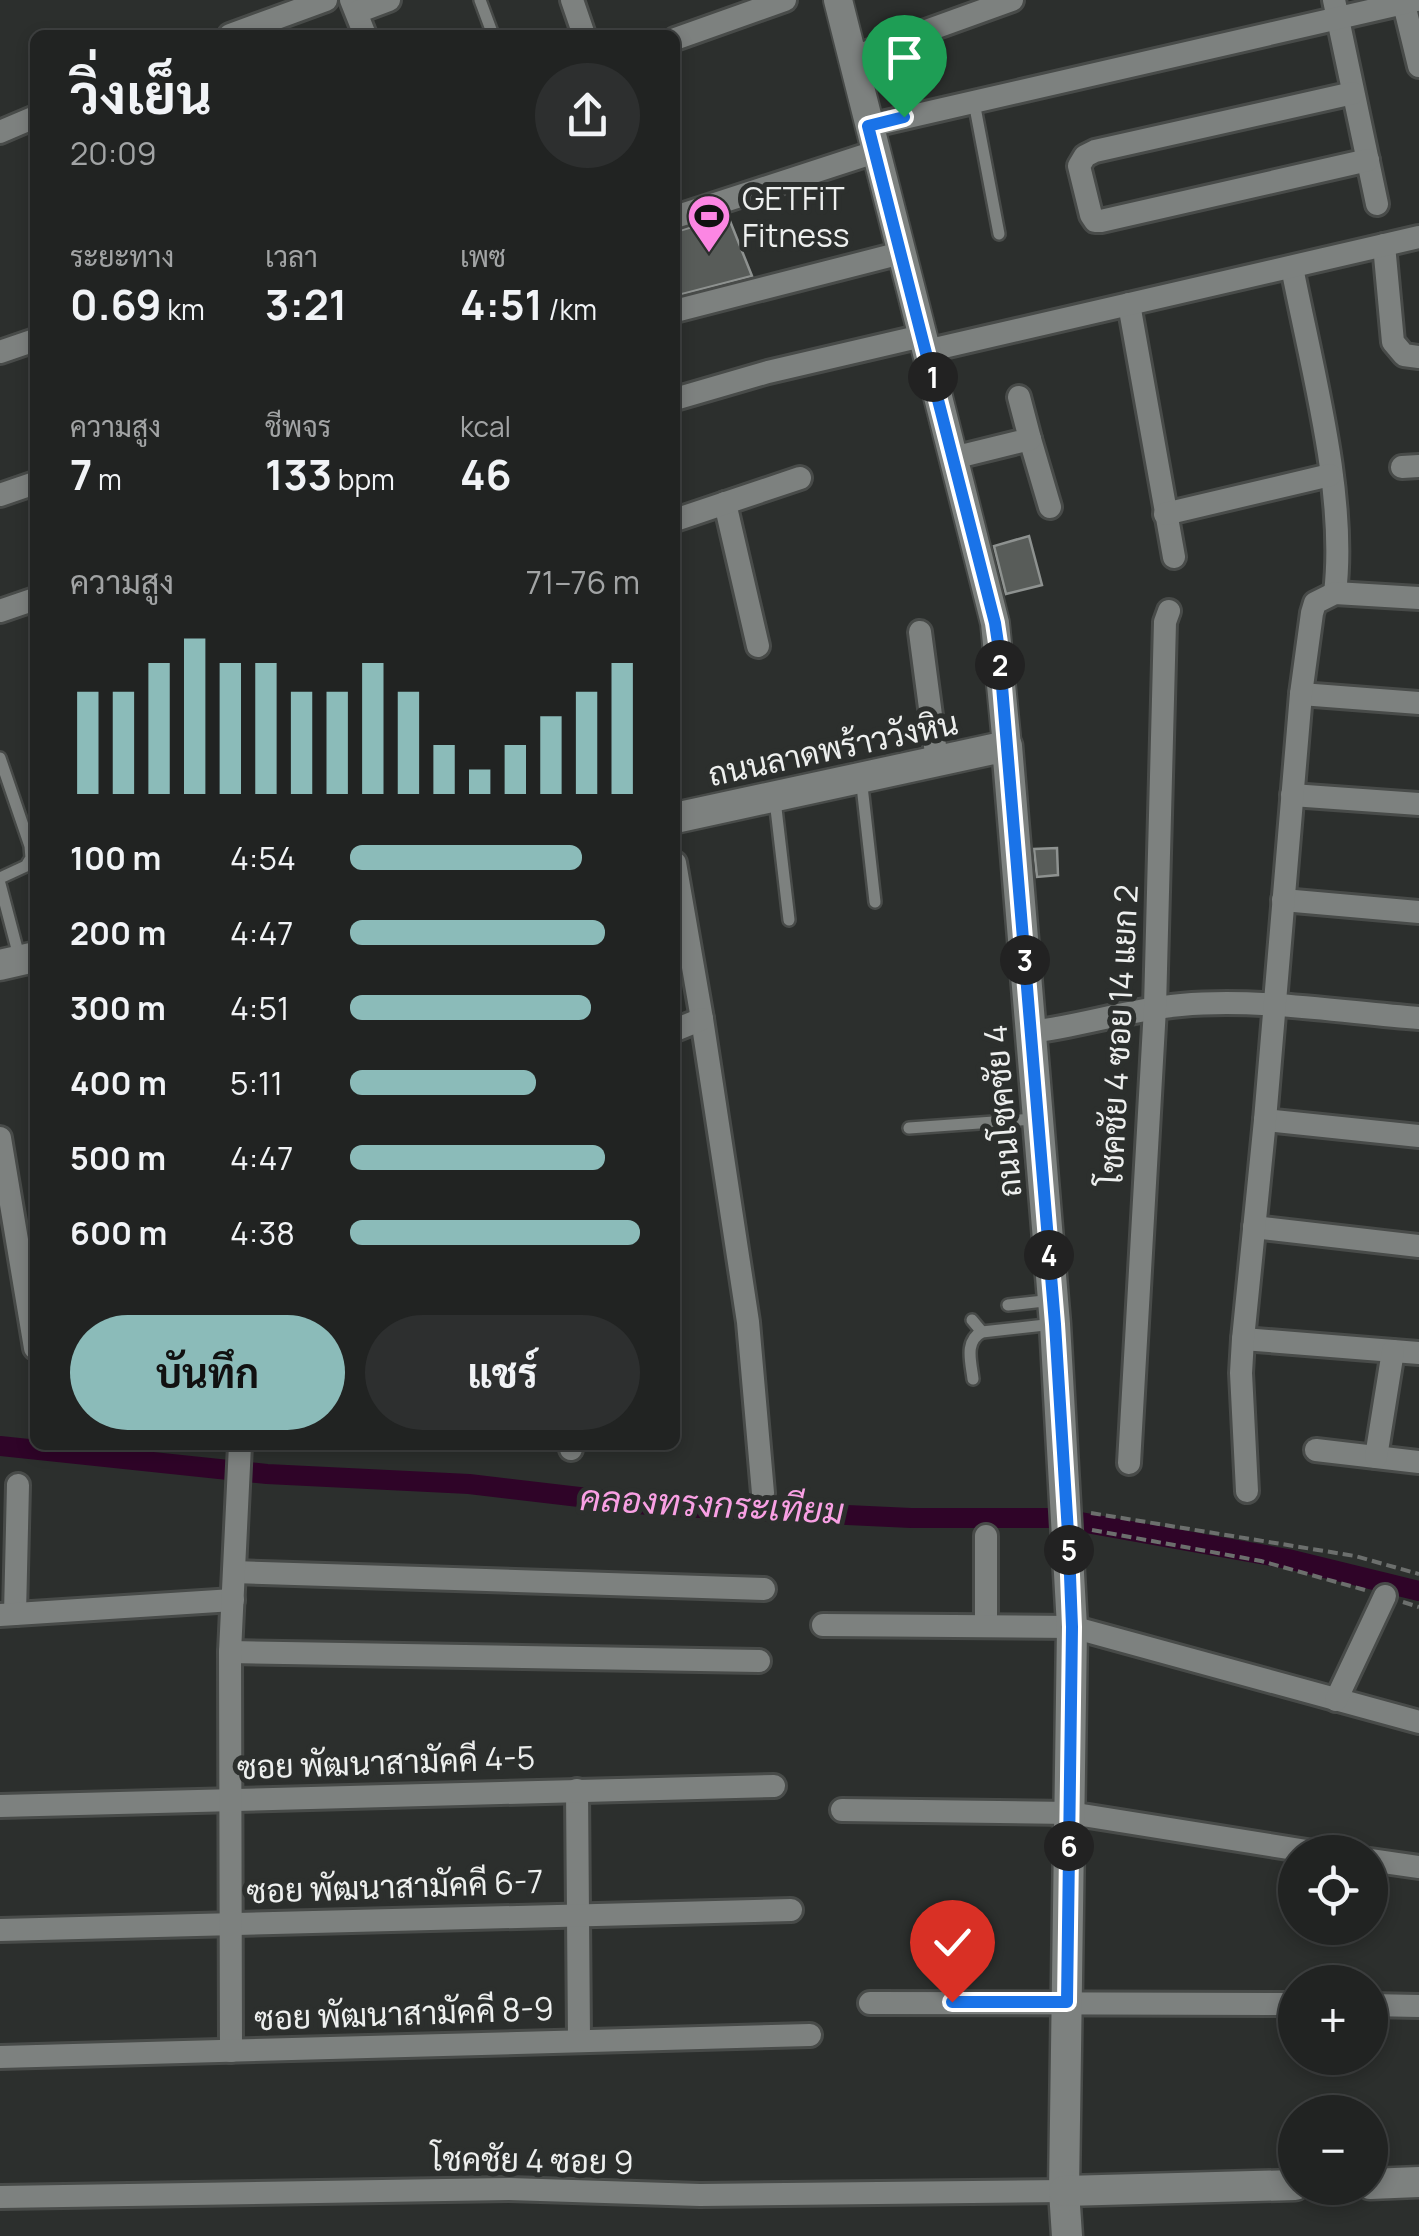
<!DOCTYPE html>
<html lang="th">
<meta charset="utf-8">
<style>
body{margin:0;font-family:Manrope,Sarabun,sans-serif;background:#2d2f2f;color:#f1f3f6;height:100vh;display:flex;flex-direction:column;font-size:38px;white-space:nowrap}
*{box-sizing:border-box;margin:0}
p{font-size:32px;color:#a2a4a5}
.icon{flex:none;width:55px;height:55px;fill:none;stroke:currentColor;stroke-width:2;stroke-linecap:round;stroke-linejoin:round}
.map{position:relative;flex:1;overflow:hidden}
.drawer{position:absolute;left:30px;top:30px;width:650px;height:1420px;display:flex;flex-direction:column;background:#212322;border-radius:15px;box-shadow:0 5px 15px #0003,0 0 0 2px #3e4040}
.drawer>*{flex:none}
.buttons{position:absolute;left:1278px;top:1835px;display:grid;gap:20px}
.buttons a{display:grid;place-items:center;width:110px;height:110px;border-radius:50%;background:#212322;box-shadow:0 5px 15px #0003,0 0 0 2px #3e4040;font-size:50px}
.pin{position:absolute;display:grid;place-items:center;width:85px;height:85px;color:#fff;margin:-102px -42px;border-radius:50% 50% 50% 0;rotate:-45deg;box-shadow:0 0 10px #0007}
.pin .icon{rotate:45deg}
.km{position:absolute;width:50px;height:50px;margin:-25px;border-radius:50%;background:#222;color:#fff;font-size:28px;line-height:50px;text-align:center}
.round{display:grid;place-items:center;flex:none;width:105px;height:105px;border-radius:52px;background:#2d2f2f}
.headline{display:flex;align-items:center;justify-content:space-between;height:170px;padding:0 40px}
h1{font-size:55px;font-weight:700;line-height:75px}
.stats{display:grid;grid-template-columns:repeat(3,1fr);gap:15px;height:170px;padding:10px 40px}
.stats div{display:grid;align-content:center}
.stats b{font-size:42px;font-weight:700}
.stats small{font-size:28px;font-weight:400}
.stats p{font-size:28px}
.chart{height:280px;padding:20px 40px}
.chart p{display:flex;justify-content:space-between}
.chart svg{width:100%;height:180px;margin-top:10px;stroke:#8bbbb9;stroke-width:6}
.button{display:flex;gap:20px;margin-top:auto;padding:20px 40px}
.button a{flex:1;height:115px;border-radius:60px;background:#8bbbb9;color:#111;font-size:40px;font-weight:700;line-height:115px;text-align:center}
.button a+a{background:#2d2f2f;color:#f1f3f6}
ul{padding:0 40px;list-style:none;font-size:32px}
li{display:grid;grid-template-columns:160px 120px 1fr;align-items:center;height:75px}
li i{height:25px;border-radius:12px;background:#8bbbb9}
.map>svg:first-child{display:block}
</style>
<div class="map">
<svg width="1419" height="2236" viewBox="0 0 1419 2236">
<rect width="100%" height="100%" fill="#2c2f2d"/>
<g fill="none" stroke-linecap="round" stroke-linejoin="round">
<polyline stroke="#2f0428" stroke-width="20" points="0,1446 267,1474 469,1484 656,1506 911,1518 1058,1518 1288,1559 1419,1591"/>
</g>
<g fill="#585c59" stroke="#8e9290" stroke-width="2.5">
<polygon points="728,216 752,276 675,296 675,232"/>
<polygon points="1029,536 1042,585 1006,594 994,546"/>
<polygon points="1057,848 1058,875 1037,877 1034,849"/>
</g>
<g fill="none" stroke-linecap="round" stroke-linejoin="round">
<g stroke="#484b49" stroke-width="16">
<g id="service">
<polyline points="480,0 493,35"/>
<polyline points="974,102 999,234"/>
<polyline points="0,758 30,846 31,858 26,866 0,878"/>
<polyline points="861,777 875,902"/>
<polyline points="775,800 789,920"/>
<polyline points="0,884 20,960"/>
<polyline points="909,1128 1034,1119"/>
<polyline points="1008,1305 1053,1300"/>
<polyline points="972,1320 982,1332"/>
<path d="M973,1379C971,1362 964,1341 982,1332L1054,1324"/>
</g>
</g>
<g stroke="#484b49" stroke-width="28">
<g id="minor">
<polyline points="351,0 365,35"/>
<polyline points="572,0 584,35"/>
<polyline points="1334,0 1377,204"/>
<polyline points="1403,0 1419,66"/>
<polyline points="357,12 389,0"/>
<polyline points="230,35 326,0"/>
<polyline points="675,39 785,0"/>
<polyline points="851,58 1012,0"/>
<polyline points="1353,93 1095,151 1085,156 1079,166 1091,215 1095,221 1101,221 1368,160"/>
<polyline points="869,126 1417,0"/>
<polyline points="0,132 35,117"/>
<polyline points="675,217 875,152"/>
<polyline points="1384,245 1393,342 1404,355 1419,357"/>
<path d="M1292,267C1311,366 1347,494 1335,593"/>
<polyline points="1129,304 1174,557"/>
<polyline points="675,311 901,253"/>
<polyline points="926,351 1419,237"/>
<polyline points="0,352 35,340"/>
<polyline points="675,399 768,372 922,336"/>
<polyline points="1030,439 1050,507"/>
<polyline points="953,458 1030,439 1019,397"/>
<polyline points="1402,467 1419,466"/>
<polyline points="0,495 35,483"/>
<polyline points="725,503 758,646"/>
<polyline points="1165,514 1330,475"/>
<polyline points="675,520 800,478"/>
<polyline points="0,611 35,599"/>
<polyline points="920,632 937,761"/>
<polyline points="1301,694 1419,703"/>
<polyline points="1292,795 1419,804"/>
<polyline points="675,863 702,1019 748,1322 763,1493"/>
<polyline points="1283,900 1419,912"/>
<polyline points="675,1030 702,1019"/>
<path d="M1031,1032C1081,1026 1131,1009 1181,1005C1259,998 1341,1012 1419,1018"/>
<polyline points="1265,1120 1419,1136"/>
<polyline points="0,1138 35,1348"/>
<polyline points="1254,1227 1419,1246"/>
<polyline points="1243,1339 1419,1353"/>
<polyline points="570,1445 571,1449"/>
<polyline points="1316,1450 1419,1462"/>
<polyline points="1376,1457 1393,1351"/>
<polyline points="1129,1463 1155,1008 1165,622 1169,611"/>
<polyline points="1247,1491 1241,1373 1243,1339 1265,1120 1301,694 1312,613 1315,603 1335,593 1419,598"/>
<polyline points="986,1536 986,1624"/>
<polyline points="234,1572 764,1589"/>
<polyline points="15,1614 18,1485"/>
<polyline points="0,1615 233,1600"/>
<polyline points="823,1625 1072,1627 1419,1722"/>
<polyline points="230,1652 759,1661"/>
<polyline points="1336,1700 1385,1596"/>
<polyline points="577,1790 579,2039"/>
<polyline points="0,1806 774,1786"/>
<polyline points="842,1810 1070,1813 1313,1852"/>
<polyline points="1370,1860 1419,1867"/>
<polyline points="0,1930 791,1910"/>
<polyline points="870,2003 1295,2004"/>
<polyline points="1370,2005 1419,2006"/>
<polyline points="231,2051 230,1652 240,1445"/>
<polyline points="0,2057 810,2035"/>
<polyline points="0,2197 509,2189 700,2195 1064,2191"/>
</g>
</g>
<g stroke="#484b49" stroke-width="32">
<polyline id="tertiary" points="838,0 995,623 1007,746"/>
</g>
<g stroke="#484b49" stroke-width="35">
<g id="secondary">
<polyline points="675,818 1007,746 1055,1324 1072,1627 1064,2191 1067,2236"/>
<polyline points="0,965 35,957"/>
<polyline points="1370,2184 1419,2182"/>
<polyline points="1064,2191 1295,2185"/>
</g>
</g>
<g stroke="#6c6f6d" stroke-width="4" stroke-dasharray="10 5" stroke-linecap="butt">
<polyline points="1091,1513 1355,1556 1419,1574"/>
<polyline points="1092,1530 1261,1561 1365,1590"/>
<polyline points="1403,1602 1419,1607"/>
</g>
<use href="#service" stroke="#7d817f" stroke-width="11"/>
<use href="#minor" stroke="#7d817f" stroke-width="22"/>
<use href="#tertiary" stroke="#7d817f" stroke-width="28"/>
<use href="#secondary" stroke="#7d817f" stroke-width="30"/>
</g>
<g fill="none" stroke-linecap="round" stroke-linejoin="round">
<g stroke="#fff" stroke-width="20">
<polyline id="route" points="904,117 868,126 995,623 999,650 1055,1324 1069,1549 1072,1627 1067,2002 952,2002"/>
</g>
<use href="#route" stroke="#1a73e8" stroke-width="12"/>
</g>
<defs>
<g id="stadium-pin" transform="scale(2.25)"><path d="M0 17L-7.5 6A9.5 9.5 0 1 1 7.5 6Z" fill="#fc86e3" stroke="#2c2f2d"/><path d="M0-5a6.5 5 0 1 0 0 10a6.5 5 0 1 0 0-10ZM-3.5-1.8h7v3.6h-7Z" fill="#111"/></g>
</defs>
<g fill-rule="evenodd">
<use href="#stadium-pin" x="709" y="216"/>
</g>
<g text-anchor="middle" dominant-baseline="central" stroke-width="10" stroke-linejoin="round" paint-order="stroke">
<g font-size="32" fill="#edefee" stroke="#2c2f2d" text-anchor="start">
<text x="742" y="198">GETFiT<tspan x="742" dy="37">Fitness</tspan></text>
</g>
<g font-size="32" fill="#edefee" stroke="#2c2f2d">
<text transform="translate(833 748) rotate(-12)">ถนนลาดพร้าววังหิน</text>
<text transform="translate(1118 1035) rotate(-87)">โชคชัย 4 ซอย 14 แยก 2</text>
<text transform="translate(1002 1111) rotate(-95)">ถนนโชคชัย 4</text>
<text transform="translate(386 1762) rotate(-2)">ซอย พัฒนาสามัคคี 4-5</text>
<text transform="translate(395 1886) rotate(-2)">ซอย พัฒนาสามัคคี 6-7</text>
<text transform="translate(404 2013) rotate(-2)">ซอย พัฒนาสามัคคี 8-9</text>
<text transform="translate(532 2160) rotate(1)">โชคชัย 4 ซอย 9</text>
</g>
<g font-size="35" font-style="italic" fill="#f9a0e4" stroke="#2c2f2d">
<text transform="translate(712 1504) rotate(3)">คลองทรงกระเทียม</text>
</g>
</g>
</svg>
<div class="buttons">
<a><svg class="icon" aria-label="locate" viewBox="0 0 24 24"><circle cx="12" cy="12" r="6"/><path d="M12 2v4M12 18v4M2 12h4M18 12h4"/></svg></a>
<a>+</a>
<a>−</a>
</div>
<div class="pin" style="left:904px;top:117px;background:#1e9e55"><svg class="icon" aria-label="arrive" viewBox="0 0 24 24"><path d="M6 21V4h12l-3 4 3 4H6"/></svg></div>
<div class="pin" style="left:952px;top:2002px;background:#d93025"><svg class="icon" aria-label="check" viewBox="0 0 24 24"><path d="M5 12l5 5 9-10"/></svg></div>
<b class="km" style="left:933px;top:377px">1</b>
<b class="km" style="left:1000px;top:665px">2</b>
<b class="km" style="left:1025px;top:960px">3</b>
<b class="km" style="left:1049px;top:1255px">4</b>
<b class="km" style="left:1069px;top:1550px">5</b>
<b class="km" style="left:1069px;top:1846px">6</b>
<section class="drawer">
<div class="headline"><div><h1>วิ่งเย็น</h1><p>20:09</p></div><a class="round"><svg class="icon" aria-label="share" viewBox="0 0 24 24"><path d="M12 15V3M7 8l5-5 5 5M5 13v7h14v-7"/></svg></a></div>
<div class="stats">
<div><p>ระยะทาง</p><b>0.69<small> km</small></b></div>
<div><p>เวลา</p><b>3:21</b></div>
<div><p>เพซ</p><b>4:51<small> /km</small></b></div>
</div>
<div class="stats">
<div><p>ความสูง</p><b>7<small> m</small></b></div>
<div><p>ชีพจร</p><b>133<small> bpm</small></b></div>
<div><p>kcal</p><b>46</b></div>
</div>
<div class="chart"><p><span>ความสูง</span>71–76 m</p>
<svg viewBox="0 0 160 44" preserveAspectRatio="none"><path d="M5 44V19M15 44V19M25 44V12M35 44V6M45 44V12M55 44V12M65 44V19M75 44V19M85 44V12M95 44V19M105 44V32M115 44V38M125 44V32M135 44V25M145 44V19M155 44V12"/></svg>
</div>
<ul>
<li><b>100 m</b>4:54<i style="width:80%"></i></li>
<li><b>200 m</b>4:47<i style="width:88%"></i></li>
<li><b>300 m</b>4:51<i style="width:83%"></i></li>
<li><b>400 m</b>5:11<i style="width:64%"></i></li>
<li><b>500 m</b>4:47<i style="width:88%"></i></li>
<li><b>600 m</b>4:38<i style="width:100%"></i></li>
</ul>
<div class="button"><a>บันทึก</a><a>แชร์</a></div>
</section>
</div>
